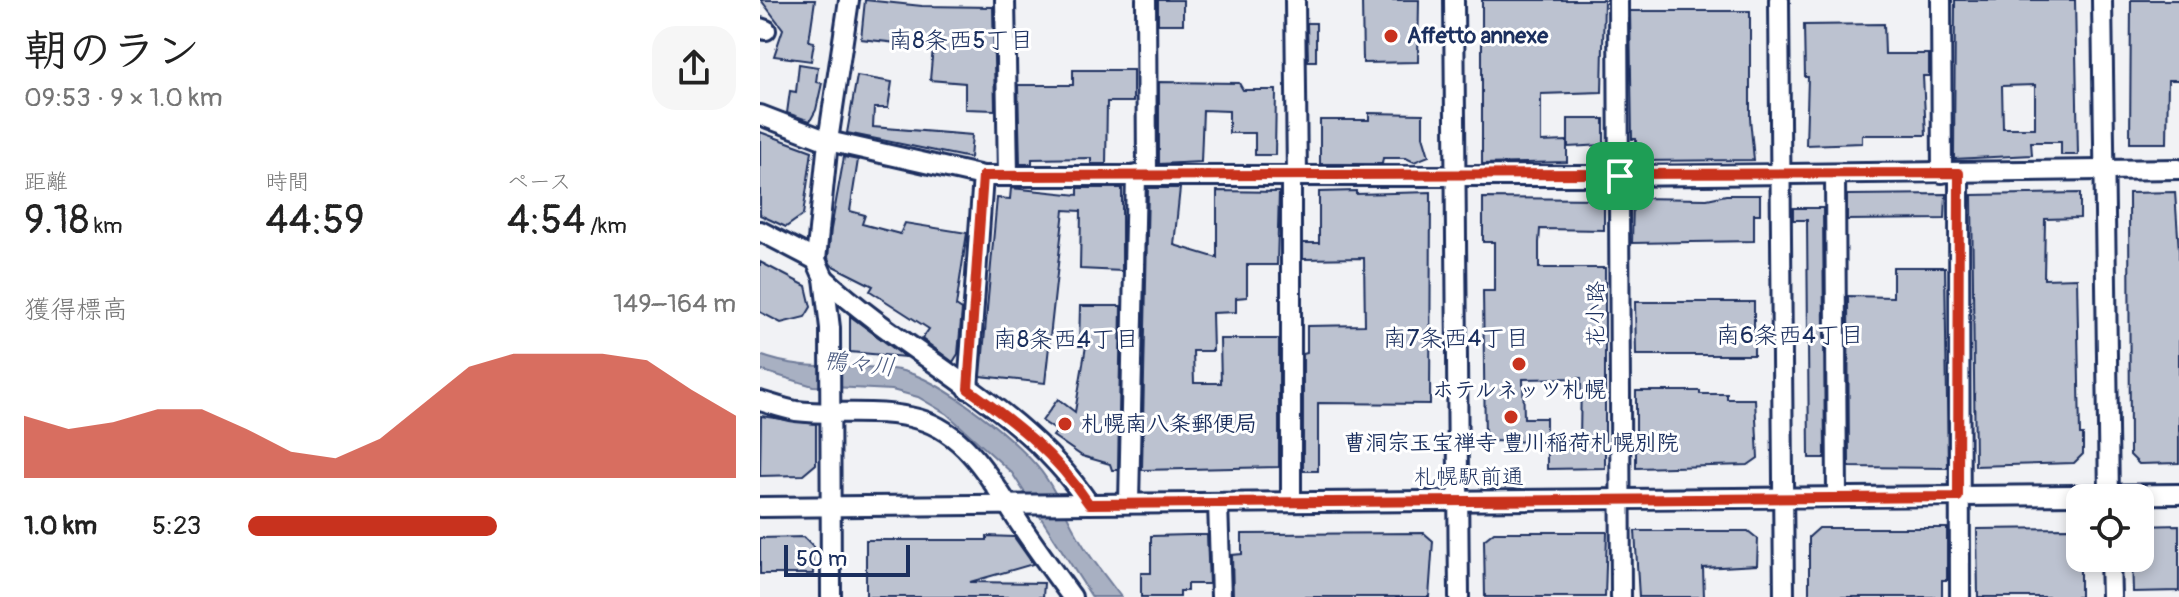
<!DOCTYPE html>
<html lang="ja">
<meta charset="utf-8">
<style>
body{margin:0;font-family:Pangolin,"Klee One",sans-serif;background:#f6f6f6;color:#222;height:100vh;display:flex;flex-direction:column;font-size:30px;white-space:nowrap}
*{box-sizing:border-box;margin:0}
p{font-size:26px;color:#767676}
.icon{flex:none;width:44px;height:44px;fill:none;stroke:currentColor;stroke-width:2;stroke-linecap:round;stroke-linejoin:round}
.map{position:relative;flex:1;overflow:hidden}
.drawer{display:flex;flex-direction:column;background:#fff;width:760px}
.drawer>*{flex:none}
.tools{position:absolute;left:1306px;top:484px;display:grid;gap:16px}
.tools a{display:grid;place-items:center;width:88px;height:88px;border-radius:16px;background:#fff;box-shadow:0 4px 12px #0003;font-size:40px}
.scale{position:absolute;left:24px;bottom:20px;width:126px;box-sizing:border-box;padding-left:8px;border:4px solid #1b2f5e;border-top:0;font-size:22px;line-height:28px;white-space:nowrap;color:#1b2f5e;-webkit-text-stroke:6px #fff;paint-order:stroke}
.pin{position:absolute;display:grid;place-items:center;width:68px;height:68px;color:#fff;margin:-34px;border-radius:16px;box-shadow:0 4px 12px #0006}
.round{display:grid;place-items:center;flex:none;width:84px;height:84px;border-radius:24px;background:#f6f6f6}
.overview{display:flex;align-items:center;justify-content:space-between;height:136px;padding:0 24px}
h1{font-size:44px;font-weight:600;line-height:60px}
.metrics{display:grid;grid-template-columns:repeat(3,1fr);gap:12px;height:136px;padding:8px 24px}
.metrics div{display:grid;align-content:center}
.metrics b{font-size:40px;font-weight:600}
.metrics small{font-size:22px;font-weight:400}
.metrics p{font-size:22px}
.chart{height:224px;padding:16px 24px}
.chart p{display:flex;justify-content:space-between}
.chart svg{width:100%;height:144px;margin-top:8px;fill:#c8321e;opacity:.7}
ul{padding:0 24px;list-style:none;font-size:26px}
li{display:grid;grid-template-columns:128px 96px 1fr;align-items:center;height:60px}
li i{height:20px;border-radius:10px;background:#c8321e}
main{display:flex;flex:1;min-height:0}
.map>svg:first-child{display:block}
</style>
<main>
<section class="drawer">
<div class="overview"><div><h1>朝のラン</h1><p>09:53 · 9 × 1.0 km</p></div><a class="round"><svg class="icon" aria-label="share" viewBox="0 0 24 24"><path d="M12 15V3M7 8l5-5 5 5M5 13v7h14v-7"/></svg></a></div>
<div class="metrics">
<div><p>距離</p><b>9.18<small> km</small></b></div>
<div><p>時間</p><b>44:59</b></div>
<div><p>ペース</p><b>4:54<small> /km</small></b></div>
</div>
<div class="chart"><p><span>獲得標高</span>149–164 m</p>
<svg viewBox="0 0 160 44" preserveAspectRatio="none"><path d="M0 44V25L10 29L20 27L30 23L40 23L50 29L60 36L70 38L80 32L90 21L100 10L110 6L120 6L130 6L140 8L150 17L160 25V44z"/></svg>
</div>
<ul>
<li><b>1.0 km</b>5:23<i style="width:51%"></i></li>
</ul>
</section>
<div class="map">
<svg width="1419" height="597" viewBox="0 0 1419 597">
<rect width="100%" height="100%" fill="#f1f2f5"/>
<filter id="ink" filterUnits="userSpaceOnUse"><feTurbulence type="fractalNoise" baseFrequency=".0125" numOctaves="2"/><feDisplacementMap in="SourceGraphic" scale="16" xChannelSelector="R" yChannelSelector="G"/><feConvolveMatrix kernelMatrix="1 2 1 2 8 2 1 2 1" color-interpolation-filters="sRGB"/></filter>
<g filter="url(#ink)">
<path fill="#a8b0c2" stroke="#707c9a" stroke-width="2" d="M0,355C46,373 91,362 139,370C180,378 263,443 286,478C301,500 310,525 325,548C336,565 349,581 361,597H332L252,473L187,414L158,397L132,390L53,386L0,370Z"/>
<g fill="#bcc2d0" stroke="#1b2f5e" stroke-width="2" fill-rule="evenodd">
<polygon points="1,0 55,0 49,41 54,42 51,61 14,56 23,29"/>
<polygon points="105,0 162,6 233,7 235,110 205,109 205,83 170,80 173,47 101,39"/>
<rect x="398" y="0" width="25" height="24"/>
<polygon points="602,0 659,0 658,62 603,63"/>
<polygon points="722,0 844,0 842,92 781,94 781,142 807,141 807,162 722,164"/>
<path d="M1195,0H1315L1318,155H1301V142H1271L1272,155L1194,159ZM1275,85V128H1243L1242,86Z"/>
<polygon points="1371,0 1419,0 1419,80 1408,80 1407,143 1370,143"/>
<polygon points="870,11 990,11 990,118 994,160 876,161 876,139 872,139"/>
<polygon points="547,23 556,23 556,61 548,61"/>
<polygon points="1124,24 1125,54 1169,54 1169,76 1163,76 1166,135 1102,135 1102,143 1046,145 1048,77 1045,77 1044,25"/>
<polygon points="39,64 58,67 56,82 62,83 56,110 50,121 27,113 30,91 36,92"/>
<polygon points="313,70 373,70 373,102 347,102 346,164 331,164 331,158 272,159 272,164 260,164 258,85 313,85"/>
<polygon points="97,76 132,82 128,108 114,108 113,127 212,135 210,158 87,133"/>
<polygon points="399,82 479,83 483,90 516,90 515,155 495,155 495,133 469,133 469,111 443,110 441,162 399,164"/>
<polygon points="609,113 663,114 663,136 669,156 654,162 646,158 623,158 622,164 560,164 560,120 609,120"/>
<polygon points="808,119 844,119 844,145 808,147"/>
<polygon points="0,132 52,151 43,215 26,227 0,215"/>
<polygon points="84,157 98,160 90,211 105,215 102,224 140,234 145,223 207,233 196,306 202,310 198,354 193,362 162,339 169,329 110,291 113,286 71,265 68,258 71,229"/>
<polygon points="251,188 318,195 318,188 362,188 362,271 320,269 321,211 304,210 285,383 221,376 237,198 250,199"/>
<polygon points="388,188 420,188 414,245 457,258 457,191 519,192 517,265 487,265 487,297 476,298 476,312 452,313 453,351 433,351 434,383 461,383 460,339 519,339 519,467 382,470"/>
<polygon points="596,191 596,194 671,192 670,404 558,403 558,471 543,471 543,354 547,353 547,326 605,325 604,258 543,259 543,243 559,243 559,192"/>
<polygon points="1415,192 1419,251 1419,463 1379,464 1370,455 1369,193"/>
<polygon points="1320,193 1320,218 1285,219 1284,279 1317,278 1320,435 1323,435 1323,454 1314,463 1215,466 1212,195"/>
<polygon points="1186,194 1185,219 1087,220 1087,195"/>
<polygon points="966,195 1000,195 1000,214 994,214 994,241 872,243 873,198 947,199"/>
<polygon points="723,198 844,199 844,230 780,229 779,243 779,268 845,268 845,468 787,469 787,440 820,441 821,378 763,379 764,418 786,418 786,442 725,441 723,291 734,291 734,242 723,242"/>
<polygon points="1033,208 1063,208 1065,458 1049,458 1047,220 1033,220"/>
<polygon points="0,262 46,286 51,307 45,317 21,323 0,312"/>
<polygon points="1133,267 1185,267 1188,468 1089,467 1088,296 1133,297"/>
<polygon points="875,302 994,302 994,355 876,355"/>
<polygon points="320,306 361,306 358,470 352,470 350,464 322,456 293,436 297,431 282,421 298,399 315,412 326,346 319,346"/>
<polygon points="90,316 125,342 145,357 90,352"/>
<polygon points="876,391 940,391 940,394 967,394 967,399 995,399 998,458 988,465 876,468"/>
<polygon points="1,416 56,424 56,464 43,475 0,476"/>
<polygon points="1419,525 1419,591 1373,592 1372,558 1380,558 1380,526"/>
<polygon points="1059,528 1187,528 1187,580 1182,580 1182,597 1049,597 1049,537"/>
<polygon points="1310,528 1320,537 1320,597 1218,597 1217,529"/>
<polygon points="875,531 988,531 998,539 997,565 943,568 944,597 879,597"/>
<polygon points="734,532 847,532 845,597 725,597 724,540"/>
<polygon points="664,533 673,541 669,597 473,597 472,555 482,554 482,534"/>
<polygon points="430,535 447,535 449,584 427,584 427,591 420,591 420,597 381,597 381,573 391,573 391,536"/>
<polygon points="227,536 254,537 273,564 210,582 284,583 283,597 106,597 106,540 227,540"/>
<polygon points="44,537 53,546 53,574 0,574 0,538"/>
</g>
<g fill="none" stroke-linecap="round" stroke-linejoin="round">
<g stroke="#1b2f5e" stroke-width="24">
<g id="minor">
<polyline points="245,0 248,176"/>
<polyline points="386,0 387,175"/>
<polyline points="535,0 537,177"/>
<polyline points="694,0 699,597"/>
<polyline points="858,0 861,597"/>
<polyline points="1019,0 1024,597"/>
<polyline points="1181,0 1182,173"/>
<polyline points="1342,0 1349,498"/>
<polyline points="0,28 6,30"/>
<polyline points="0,115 68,141 223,176 860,176 1419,169"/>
<polyline points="1199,173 1200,597"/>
<polyline points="1075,174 1077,497"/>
<polyline points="0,231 56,260"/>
<path d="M64,278C149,357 264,406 329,504"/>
<polyline points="208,389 223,176"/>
<path d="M0,401C11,404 24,409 36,411C75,416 119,408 158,419C209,433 235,487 262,527C278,551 295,574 312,597"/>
<polyline points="531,502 531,177"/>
<polyline points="369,503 376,175"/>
<polyline points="458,503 461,597"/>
<polyline points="0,507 1419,494"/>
<polyline points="1350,558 1351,597"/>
<polyline points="71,597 70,328 64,278 56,260 68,141 89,0"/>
</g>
</g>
<use href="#minor" stroke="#fff" stroke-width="18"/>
</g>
</g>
<g fill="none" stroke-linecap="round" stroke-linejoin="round" filter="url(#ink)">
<g stroke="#fff" stroke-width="16">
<path id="route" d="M1199,173L1198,497L329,504C295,453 257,424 208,389L223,176Z"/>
</g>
<use href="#route" stroke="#c8321e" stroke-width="10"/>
</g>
<g fill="#c8321e" stroke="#fff" stroke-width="3">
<circle cx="631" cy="36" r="8"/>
<circle cx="759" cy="364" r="8"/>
<circle cx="751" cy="417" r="8"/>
<circle cx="305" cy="424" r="8"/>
</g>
<g text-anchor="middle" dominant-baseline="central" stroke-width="6" stroke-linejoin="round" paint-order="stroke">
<g font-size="22" font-weight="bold" fill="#1b2f5e" stroke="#fff" text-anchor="start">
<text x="647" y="36">Affetto annexe</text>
<text x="759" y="390" text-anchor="middle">ホテルネッツ札幌</text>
<text x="321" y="424">札幌南八条郵便局</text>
<text x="751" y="443" text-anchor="middle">曹洞宗玉宝禅寺 豊川稲荷札幌別院</text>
</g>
<g font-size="22" fill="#1b2f5e" stroke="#fff">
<text transform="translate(836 314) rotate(-90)">花小路</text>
<text x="709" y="477">札幌駅前通</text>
</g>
<g font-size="24" fill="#1b2f5e" stroke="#fff">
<text x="201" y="40">南8条西5丁目</text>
<text x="1030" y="335">南6条西4丁目</text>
<text x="696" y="338">南7条西4丁目</text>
<text x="306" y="339">南8条西4丁目</text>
</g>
<g font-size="24" font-style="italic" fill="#4c5c81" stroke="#fff">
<text transform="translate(99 364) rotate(6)">鴨々川</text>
</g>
</g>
</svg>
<div class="tools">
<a><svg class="icon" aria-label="locate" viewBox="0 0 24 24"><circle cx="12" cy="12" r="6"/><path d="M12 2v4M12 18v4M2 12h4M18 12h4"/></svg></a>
</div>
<div class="scale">50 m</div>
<div class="pin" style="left:860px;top:176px;background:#1e9e55"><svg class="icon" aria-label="arrive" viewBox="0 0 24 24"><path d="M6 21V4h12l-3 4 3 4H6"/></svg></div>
</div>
</main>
